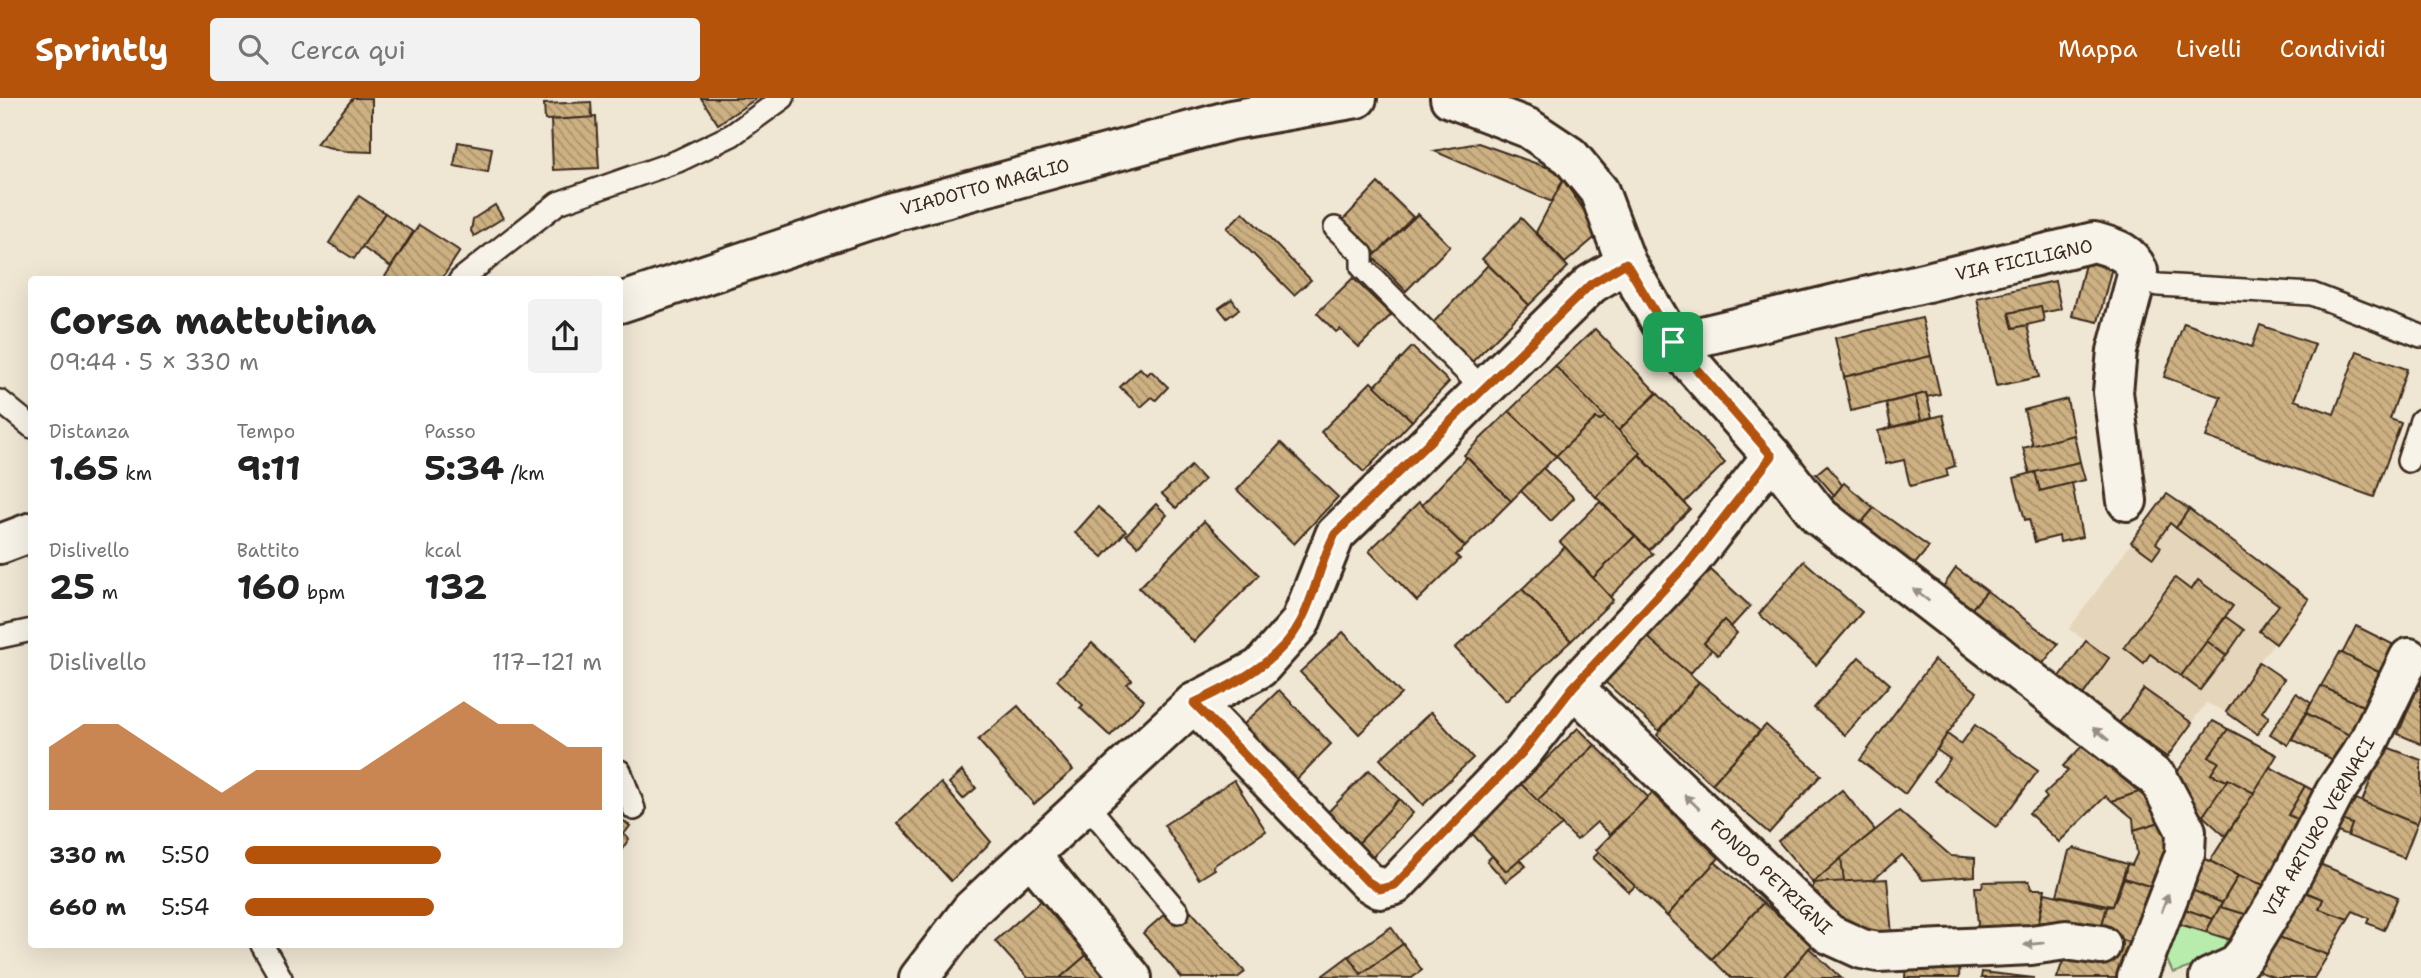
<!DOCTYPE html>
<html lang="it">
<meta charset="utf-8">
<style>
body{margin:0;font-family:"Shantell Sans",sans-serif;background:#f2f2f2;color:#222;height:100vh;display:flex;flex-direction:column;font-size:26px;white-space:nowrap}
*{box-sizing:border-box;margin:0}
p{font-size:23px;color:#767676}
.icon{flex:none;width:38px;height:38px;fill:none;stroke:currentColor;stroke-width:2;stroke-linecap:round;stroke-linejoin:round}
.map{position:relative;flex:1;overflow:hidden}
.details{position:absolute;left:28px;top:178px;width:595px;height:672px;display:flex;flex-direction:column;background:#fff;border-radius:7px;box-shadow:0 7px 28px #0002}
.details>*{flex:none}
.pin{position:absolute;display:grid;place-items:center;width:60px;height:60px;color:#fff;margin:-30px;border-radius:14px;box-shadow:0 4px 10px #0006}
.round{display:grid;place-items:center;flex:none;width:74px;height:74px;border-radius:7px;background:#f2f2f2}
.overview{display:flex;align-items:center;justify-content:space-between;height:119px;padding:0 21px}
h1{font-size:38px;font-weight:700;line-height:52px}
.stats{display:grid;grid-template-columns:repeat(3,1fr);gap:10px;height:119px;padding:7px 21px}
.stats div{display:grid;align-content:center}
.stats b{font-size:35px;font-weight:700}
.stats small{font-size:19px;font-weight:400}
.stats p{font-size:19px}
.chart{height:196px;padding:14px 21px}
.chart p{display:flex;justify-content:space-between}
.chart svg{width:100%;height:126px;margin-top:7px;fill:#b45309;opacity:.7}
ul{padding:0 21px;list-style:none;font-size:23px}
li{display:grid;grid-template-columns:112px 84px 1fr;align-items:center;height:52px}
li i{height:18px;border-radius:9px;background:#b45309}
header{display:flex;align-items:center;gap:42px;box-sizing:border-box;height:98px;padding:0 35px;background:#b45309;color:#fff}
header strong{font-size:33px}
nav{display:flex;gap:38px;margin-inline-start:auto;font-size:24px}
.search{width:490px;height:63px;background:#f2f2f2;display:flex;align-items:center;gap:18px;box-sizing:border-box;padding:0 24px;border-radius:7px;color:#767676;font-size:26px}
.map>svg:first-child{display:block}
</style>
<header>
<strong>Sprintly</strong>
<div class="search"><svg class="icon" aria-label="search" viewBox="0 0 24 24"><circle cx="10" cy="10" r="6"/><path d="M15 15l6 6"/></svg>Cerca qui</div>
<nav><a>Mappa</a><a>Livelli</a><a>Condividi</a></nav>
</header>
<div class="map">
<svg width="2421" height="880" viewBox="0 0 2421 880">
<defs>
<pattern id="building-back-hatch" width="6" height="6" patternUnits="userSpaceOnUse" patternTransform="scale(1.75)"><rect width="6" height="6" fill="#cdb182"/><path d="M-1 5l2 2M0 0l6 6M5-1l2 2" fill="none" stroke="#a8906a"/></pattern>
</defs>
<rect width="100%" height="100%" fill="#efe6d4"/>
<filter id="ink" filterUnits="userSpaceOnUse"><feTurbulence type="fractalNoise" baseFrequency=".0143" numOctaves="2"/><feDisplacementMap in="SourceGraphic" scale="14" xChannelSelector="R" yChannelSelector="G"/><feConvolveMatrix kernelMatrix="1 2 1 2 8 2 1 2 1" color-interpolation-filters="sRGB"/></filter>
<g filter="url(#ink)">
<polygon fill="#e5d6bb" points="2167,396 2309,501 2259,564 2226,614 2206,605 2167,659 2059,580 2086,543 2069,531"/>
<polygon fill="#b8ecad" stroke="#7a8b66" stroke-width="2" points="2175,825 2228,841 2218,860 2173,875 2165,857"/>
<g fill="url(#building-back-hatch)" stroke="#3b2a1e" stroke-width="2">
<polygon points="353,0 372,0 372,54 343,53 316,46"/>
<polygon points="701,0 757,0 718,26"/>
<polygon points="591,4 592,20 545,22 544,6"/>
<polygon points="596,19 599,70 553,72 551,22"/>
<polygon points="458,44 492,50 488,74 454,68"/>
<polygon points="1478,45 1555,72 1563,82 1552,104 1434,53"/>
<polygon points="1563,82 1600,135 1565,165 1536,134"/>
<polygon points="1378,85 1413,119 1377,156 1343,122"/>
<polygon points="359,98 385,115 354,161 329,145"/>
<polygon points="495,107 503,120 474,138 471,133 473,121"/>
<polygon points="1243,114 1311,182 1294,197 1227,130"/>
<polygon points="385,115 413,134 391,169 362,149"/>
<polygon points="1418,116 1450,148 1406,193 1373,159"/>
<polygon points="1521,120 1568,169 1529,207 1482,161"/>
<polygon points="419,127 460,153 441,182 387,182 384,180"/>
<polygon points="2086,162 2112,169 2098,224 2072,218"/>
<polygon points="1488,167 1529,207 1469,267 1429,229"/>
<polygon points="1353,180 1391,217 1359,249 1340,231 1336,234 1317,215"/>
<polygon points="2055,183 2061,211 2042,215 2041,208 2009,215 2013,230 2027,227 2039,279 1996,288 1977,200"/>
<polygon points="1232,201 1239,211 1227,220 1219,210"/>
<polygon points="2041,208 2044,223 2013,230 2009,215"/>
<polygon points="1922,220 1931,258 1844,279 1835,240"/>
<polygon points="2184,225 2252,249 2260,227 2315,246 2294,302 2334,316 2357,253 2407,271 2390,321 2401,325 2374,399 2206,339 2221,299 2164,279"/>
<polygon points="1595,231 1657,295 1618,333 1555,268"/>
<polygon points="1412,249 1449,284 1412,323 1375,288"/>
<polygon points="1931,258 1940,296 1927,299 1926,295 1851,313 1844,279"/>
<polygon points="1555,268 1605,319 1599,323 1596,320 1556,358 1509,313"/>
<polygon points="1140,270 1147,277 1151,273 1168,289 1156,302 1152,299 1141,309 1120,289"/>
<polygon points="1371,284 1412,323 1364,374 1321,334"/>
<polygon points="1657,295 1725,365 1684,405 1618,333"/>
<polygon points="1926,295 1932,319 1921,322 1915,298"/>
<polygon points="1915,298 1921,322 1891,329 1886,305"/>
<polygon points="2067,301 2074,337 2033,348 2024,312"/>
<polygon points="1509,313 1556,358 1511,403 1464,357"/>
<polygon points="1943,317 1955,368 1946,371 1948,378 1910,388 1904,362 1886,366 1878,333"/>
<polygon points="1605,319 1641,355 1596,399 1556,358 1596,320 1599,323"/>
<polygon points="2074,337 2080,364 2030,376 2023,350"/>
<polygon points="1281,345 1338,399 1294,446 1237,392"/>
<polygon points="1639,357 1690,411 1649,452 1596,399"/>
<polygon points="1467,359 1511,403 1465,449 1421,408"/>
<polygon points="2080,364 2085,382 2040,393 2035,374"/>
<polygon points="1827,367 1842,387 1834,397 1816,376"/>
<polygon points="1191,368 1204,382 1176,410 1162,396"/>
<polygon points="1543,370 1574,400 1551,423 1521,393"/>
<polygon points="2035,374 2040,393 2072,385 2082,439 2060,444 2059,438 2035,444 2029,421 2025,422 2014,380"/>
<polygon points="1844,385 1874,410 1856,431 1828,405"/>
<polygon points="2167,396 2189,411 2176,430 2170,425 2156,445 2161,449 2153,460 2131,444"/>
<polygon points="1419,404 1465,449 1456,457 1460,461 1417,503 1369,453"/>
<polygon points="1600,404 1635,438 1593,480 1560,444"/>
<polygon points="1156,406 1167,417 1138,448 1126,437"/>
<polygon points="1098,409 1126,433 1103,459 1075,435"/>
<polygon points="1874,410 1929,449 1910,472 1856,431"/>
<polygon points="2189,411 2309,501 2276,546 2259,533 2279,507 2176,430"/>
<polygon points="1204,423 1259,477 1194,544 1139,490"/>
<polygon points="1635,438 1653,456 1610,499 1593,480"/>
<polygon points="1565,449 1613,502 1571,543 1522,491"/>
<polygon points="1804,463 1862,514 1816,567 1759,516"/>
<polygon points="1956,470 1987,493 1969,514 1940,493"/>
<polygon points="1703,471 1708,475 1711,472 1750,508 1731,529 1724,522 1704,545 1712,551 1689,577 1644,536"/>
<polygon points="2175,480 2191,492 2198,482 2233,508 2181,578 2150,556 2144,565 2124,549"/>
<polygon points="1522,491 1571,543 1506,603 1455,550"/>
<polygon points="1987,493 2058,546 2041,568 1969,514"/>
<polygon points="2226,519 2244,532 2226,558 2207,543"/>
<polygon points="1724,522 1737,535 1718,557 1704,545"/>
<polygon points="2356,528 2400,550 2386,578 2342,556"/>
<polygon points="1343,534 1401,596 1359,636 1300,574"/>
<polygon points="1644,536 1699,584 1659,633 1603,582"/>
<polygon points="2086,543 2109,560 2083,597 2059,580"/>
<polygon points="2207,543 2226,558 2200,592 2181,578"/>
<polygon points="1092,545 1132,582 1127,586 1144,602 1110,638 1080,610 1083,607 1057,582"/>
<polygon points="2340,554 2386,578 2369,611 2321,588"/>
<polygon points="1859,559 1890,586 1845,637 1814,610"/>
<polygon points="1934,562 1977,594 1905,696 1860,662"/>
<polygon points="2259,564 2284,581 2262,614 2269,619 2257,636 2226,614"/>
<polygon points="1699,584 1760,633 1712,686 1657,637"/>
<polygon points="2420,584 2421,584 2421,646 2398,636"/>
<polygon points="2321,588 2369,611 2354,640 2306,615"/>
<polygon points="2144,591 2192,625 2167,659 2119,625"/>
<polygon points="1279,592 1331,646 1295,683 1241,629"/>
<polygon points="2296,595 2311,605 2288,647 2270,636"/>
<polygon points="1018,608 1073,672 1034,706 978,642"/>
<polygon points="1431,614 1473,660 1423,707 1380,661"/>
<polygon points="2306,615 2351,638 2337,664 2292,641"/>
<polygon points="2213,623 2228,631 2209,659 2219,664 2211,676 2227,683 2203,718 2176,695 2173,680"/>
<polygon points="1766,627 1821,677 1769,735 1712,686"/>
<polygon points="1975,627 2038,673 1996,729 1934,683 1950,661 1937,652 1947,636 1961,646"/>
<polygon points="1578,630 1595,647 1537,703 1521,686"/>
<polygon points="2228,631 2277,657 2254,695 2211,676 2219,664 2209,659"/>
<polygon points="1595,647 1648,699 1610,736 1597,724 1577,742 1537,703"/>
<polygon points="2083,647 2139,694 2112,703 2106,698 2059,744 2029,715 2047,700 2044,696 2068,673 2063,668"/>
<polygon points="2384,648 2421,662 2421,716 2417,726 2362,704"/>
<polygon points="2270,669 2305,688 2288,717 2305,724 2270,789 2238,778 2210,763"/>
<polygon points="1369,672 1399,701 1356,748 1325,717"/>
<polygon points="962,673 976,690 963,701 949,685"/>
<polygon points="2228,681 2254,695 2225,738 2203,718"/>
<polygon points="1234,682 1266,733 1213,768 1215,771 1199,781 1164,727"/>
<polygon points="941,685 991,744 951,783 898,725"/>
<polygon points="1521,686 1562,727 1506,773 1469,732"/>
<polygon points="2305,688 2320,696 2305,724 2288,717"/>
<polygon points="1842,692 1875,732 1813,785 1778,743"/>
<polygon points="2139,694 2161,714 2167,722 2134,732 2133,720 2112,703"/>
<polygon points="1652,695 1719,760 1667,818 1596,752"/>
<polygon points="2346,697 2417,726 2404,760 2348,738 2352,726 2337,720"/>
<polygon points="1399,701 1413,715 1371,761 1356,748"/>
<polygon points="1899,713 1951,758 1975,760 1975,778 1923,782 1902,757 1872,783 1844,784 1841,760"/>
<polygon points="620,720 630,728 624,736 620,733"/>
<polygon points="2337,720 2352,726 2348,738 2332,732"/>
<polygon points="2167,722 2170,754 2158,791 2124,780 2127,766 2132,767 2137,756 2134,732"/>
<polygon points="620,733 629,741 620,754"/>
<polygon points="2074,750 2127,766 2113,808 2057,797 2069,753"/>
<polygon points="1599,754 1635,788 1629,794 1593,760"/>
<polygon points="1492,758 1506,773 1520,761 1526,768 1506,784 1487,763"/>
<polygon points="1841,760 1844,784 1813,785"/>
<polygon points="2206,761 2238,778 2222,805 2187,790"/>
<polygon points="1715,764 1763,805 1712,861 1667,818"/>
<polygon points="2315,764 2398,799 2384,832 2367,825 2369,820 2353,813 2348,821 2319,811 2323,801 2300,792"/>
<polygon points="2238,778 2270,789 2255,819 2220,809"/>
<polygon points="2124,780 2158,791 2135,846 2099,836 2107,809 2113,808"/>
<polygon points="1887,781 1892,837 1859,839 1813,808 1813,785"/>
<polygon points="2029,783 2031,791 2045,791 2036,837 1979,840 1975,789 1982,789 1983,784"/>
<polygon points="2187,790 2222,805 2213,821 2176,808"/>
<polygon points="2300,792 2323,801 2319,811 2348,821 2328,857 2273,837"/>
<polygon points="2045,795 2107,809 2099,836 2036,837"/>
<polygon points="1043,801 1090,854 1060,880 1028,880 995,843"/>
<polygon points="1763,805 1813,846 1784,880 1731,880 1712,861"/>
<polygon points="2176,808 2213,821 2206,834 2167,822"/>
<polygon points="2220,809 2255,819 2241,845 2206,834"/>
<polygon points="1191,813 1245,874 1237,880 1182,880 1143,835 1166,815 1176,826"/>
<polygon points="1391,829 1403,846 1361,876 1349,858"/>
<polygon points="2105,837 2135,846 2122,880 2057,880 2068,849"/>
<polygon points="2273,837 2328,857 2314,880 2276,880 2252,871"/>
<polygon points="1403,846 1422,872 1412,880 1322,878 1349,858 1361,876"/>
<polygon points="1809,850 1841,880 1784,880"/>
<polygon points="1090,854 1112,880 1060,880"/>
<polygon points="1960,858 1959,880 1905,880 1906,861"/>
<polygon points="1982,874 2034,880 1981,880"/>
</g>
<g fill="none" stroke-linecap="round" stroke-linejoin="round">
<g stroke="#3b2a1e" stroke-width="26">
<g id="service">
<polyline points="1335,130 1362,156 1362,169 1484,292"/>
<polyline points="460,182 558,105 678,63 732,37 783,0"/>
<polyline points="2137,183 2159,187 2312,196 2421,238"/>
<polyline points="0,303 32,329"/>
<polyline points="2408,363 2421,322"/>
<polyline points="0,539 32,532"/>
<polyline points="620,673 634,711"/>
<polyline points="1087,707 1178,814"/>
<polyline points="262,847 281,880"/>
</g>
</g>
<g stroke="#3b2a1e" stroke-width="44">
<g id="minor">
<polyline points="1450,0 1528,30 1570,58 1599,93 1626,165 1673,245 1772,358 1819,418 2159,682 2186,733 2185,756 2137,880"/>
<path d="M1673,245L2094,144C2114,150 2129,153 2138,173L2117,253L2113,294L2127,403"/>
<polyline points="1573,589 1829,836 1862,851 1878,854 2031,847 2066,842 2101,847"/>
<polyline points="1194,605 1367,783 1380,791 1395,787 1522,655 1573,589 1691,462 1772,358"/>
<polyline points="1031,758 1132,880"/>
<polyline points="919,880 971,812 1194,605 1260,570 1300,525 1335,437 1591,186 1626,165"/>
<polyline points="2209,880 2235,868 2246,855 2285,791 2335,694 2367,647 2409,560"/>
</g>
</g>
<g stroke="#3b2a1e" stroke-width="44">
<g id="primary">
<polyline points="620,205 893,114 1231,22 1357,0"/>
<polyline points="0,446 32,434"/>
</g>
</g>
<use href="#service" stroke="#f7f3e8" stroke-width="21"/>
<use href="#minor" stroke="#f7f3e8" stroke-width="38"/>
<use href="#primary" stroke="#f7f3e8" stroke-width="38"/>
</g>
<defs><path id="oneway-solid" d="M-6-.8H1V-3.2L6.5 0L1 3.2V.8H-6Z" transform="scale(1.75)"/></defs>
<g fill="#998e83">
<use href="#oneway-solid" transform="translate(1921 497) rotate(-143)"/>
<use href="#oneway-solid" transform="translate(2101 636) rotate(-141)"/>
<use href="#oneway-solid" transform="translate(1692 704) rotate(-136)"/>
<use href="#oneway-solid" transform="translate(2165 805) rotate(-69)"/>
<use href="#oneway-solid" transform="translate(2034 846) rotate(174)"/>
</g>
</g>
<g fill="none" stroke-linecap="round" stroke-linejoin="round" filter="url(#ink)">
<g stroke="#fff" stroke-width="14">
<path id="route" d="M1626,165L1673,244L1772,358L1691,462L1573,589L1522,655L1395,787L1380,791L1367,783L1194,605C1233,587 1281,563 1301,523C1316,495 1320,463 1335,436L1591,186Z"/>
</g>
<use href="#route" stroke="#b45309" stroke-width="9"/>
</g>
<g text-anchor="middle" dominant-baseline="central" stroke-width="7" stroke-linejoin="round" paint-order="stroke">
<g font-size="18" fill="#3b2a1e" stroke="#f7f3e8">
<text transform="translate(985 89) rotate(-15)">VIADOTTO MAGLIO</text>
<text transform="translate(2024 162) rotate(-12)">VIA FICILIGNO</text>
<text transform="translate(2319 729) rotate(-60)">VIA ARTURO VERNACI</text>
<text transform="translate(1771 779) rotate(43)">FONDO PETRIGNI</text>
</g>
</g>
</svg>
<div class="pin" style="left:1673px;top:244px;background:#1e9e55"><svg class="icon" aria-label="arrive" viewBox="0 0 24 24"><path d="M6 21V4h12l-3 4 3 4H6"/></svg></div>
<section class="details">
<div class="overview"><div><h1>Corsa mattutina</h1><p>09:44 · 5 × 330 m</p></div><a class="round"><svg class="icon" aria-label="share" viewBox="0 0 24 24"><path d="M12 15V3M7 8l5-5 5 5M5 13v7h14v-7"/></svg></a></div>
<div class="stats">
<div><p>Distanza</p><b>1.65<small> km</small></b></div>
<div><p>Tempo</p><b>9:11</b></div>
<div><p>Passo</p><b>5:34<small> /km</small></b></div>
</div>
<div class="stats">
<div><p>Dislivello</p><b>25<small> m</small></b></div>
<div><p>Battito</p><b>160<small> bpm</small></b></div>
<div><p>kcal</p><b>132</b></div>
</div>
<div class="chart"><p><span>Dislivello</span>117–121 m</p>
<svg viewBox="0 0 160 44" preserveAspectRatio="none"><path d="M0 44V22L10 14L20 14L30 22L40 30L50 38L60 30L70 30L80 30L90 30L100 22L110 14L120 6L130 14L140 14L150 22L160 22V44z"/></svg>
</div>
<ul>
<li><b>330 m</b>5:50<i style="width:55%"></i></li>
<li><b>660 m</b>5:54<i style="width:53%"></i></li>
</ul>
</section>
</div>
